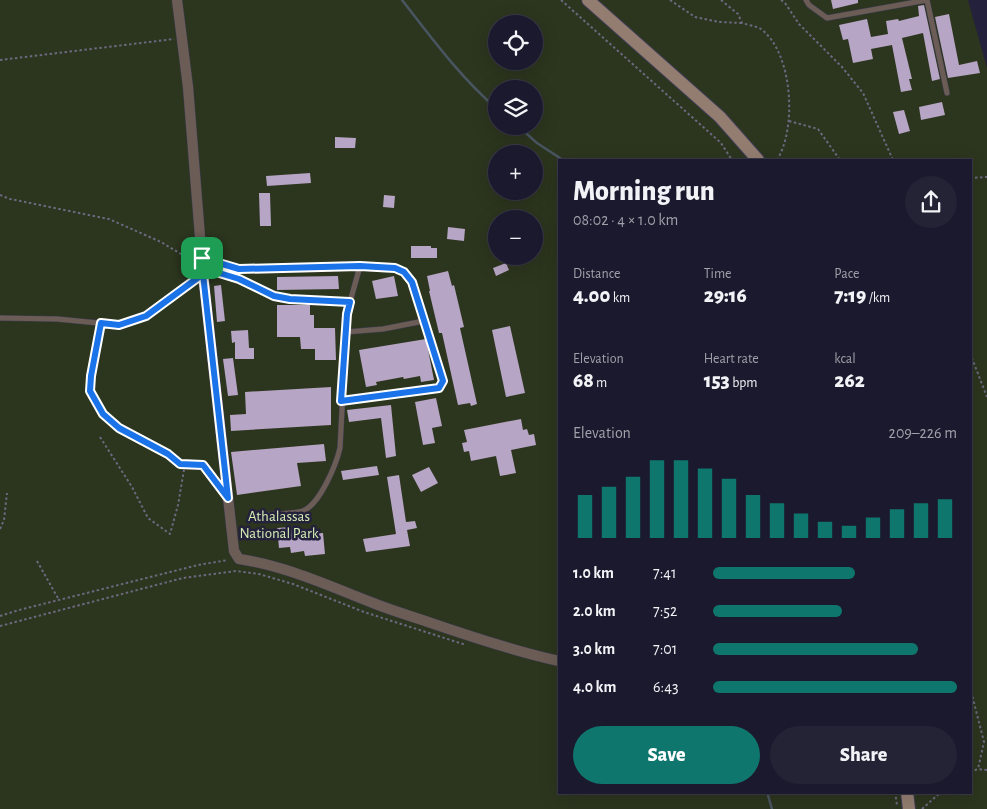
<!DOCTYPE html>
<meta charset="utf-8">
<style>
body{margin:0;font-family:"Alegreya Sans",sans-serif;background:#242235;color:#f1f3f6;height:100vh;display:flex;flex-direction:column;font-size:19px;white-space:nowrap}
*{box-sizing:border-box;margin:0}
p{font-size:16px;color:#a0a0aa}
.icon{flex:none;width:28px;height:28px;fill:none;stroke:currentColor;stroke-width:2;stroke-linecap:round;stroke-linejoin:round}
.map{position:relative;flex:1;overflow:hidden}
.details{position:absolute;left:558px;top:159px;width:414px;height:635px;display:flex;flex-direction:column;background:#1b192d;border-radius:0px;box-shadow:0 5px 20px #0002,0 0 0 1px #393849}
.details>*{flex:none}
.tools{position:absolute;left:488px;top:15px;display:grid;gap:10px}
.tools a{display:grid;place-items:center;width:55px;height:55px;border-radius:50%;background:#1b192d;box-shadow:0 5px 20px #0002,0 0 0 1px #393849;font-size:25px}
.pin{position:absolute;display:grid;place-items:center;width:42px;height:42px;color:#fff;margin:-21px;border-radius:10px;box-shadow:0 2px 8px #0006}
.round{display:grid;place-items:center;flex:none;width:52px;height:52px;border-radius:26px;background:#242235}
.headline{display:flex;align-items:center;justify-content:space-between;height:85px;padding:0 15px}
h1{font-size:28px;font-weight:800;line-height:38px}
.metrics{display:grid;grid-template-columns:repeat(3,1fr);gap:8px;height:85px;padding:5px 15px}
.metrics div{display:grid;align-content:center}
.metrics b{font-size:21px;font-weight:800}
.metrics small{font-size:14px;font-weight:400}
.metrics p{font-size:14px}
.chart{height:140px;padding:10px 15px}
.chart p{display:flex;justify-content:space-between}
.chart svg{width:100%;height:90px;margin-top:5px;stroke:#0f766e;stroke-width:6}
.action{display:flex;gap:10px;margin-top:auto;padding:10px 15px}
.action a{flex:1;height:58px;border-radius:30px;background:#0f766e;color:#fff;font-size:20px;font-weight:800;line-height:58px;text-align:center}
.action a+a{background:#242235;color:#f1f3f6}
ul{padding:0 15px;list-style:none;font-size:16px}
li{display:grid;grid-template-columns:80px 60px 1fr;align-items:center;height:38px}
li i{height:12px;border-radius:6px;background:#0f766e}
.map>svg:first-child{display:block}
</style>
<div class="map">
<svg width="987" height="809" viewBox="0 0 987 809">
<rect width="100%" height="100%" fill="#24213c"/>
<path fill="#2c351e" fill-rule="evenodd" d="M0,0H968L987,68V809H0ZM496,24H534V61H496ZM496,89H534V126H496ZM496,154H534V191H496ZM559,160H970V792H559ZM496,219H534V256H496Z"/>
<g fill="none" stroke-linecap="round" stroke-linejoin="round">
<g stroke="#495560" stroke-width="2.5">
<path d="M402,0C431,37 460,77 496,108"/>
<polyline points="518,126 537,143 563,160"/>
<polyline points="767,792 772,809"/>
</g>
</g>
<g fill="#b6a5c4">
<polygon points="831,0 858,0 858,3 833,9"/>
<polygon points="924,5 940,79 932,81 923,33 902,38 912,79 909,79 912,90 901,92 892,45 871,49 873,59 853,63 848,39 843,40 839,25 867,19 871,37 888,34 886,21 898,19 899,21 919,16 918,6"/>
<polygon points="949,14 959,65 977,61 980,73 948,78 935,17"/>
<polygon points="942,102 945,115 921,120 919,107"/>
<polygon points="904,110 910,131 899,134 893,112"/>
<polygon points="335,137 356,138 355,148 335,148"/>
<polygon points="310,173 311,183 267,186 266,176"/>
<polygon points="259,193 270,193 271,226 260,226"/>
<polygon points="384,195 395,196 394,208 383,207"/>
<polygon points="448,227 465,229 464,241 447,239"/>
<polygon points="411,246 431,246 431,248 437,248 437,258 411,258"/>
<polygon points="506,263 509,270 496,276 493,268"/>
<polygon points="448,271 452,286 454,285 464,327 460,328 477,404 471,406 470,403 458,405 442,333 439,333 429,291 430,291 427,276"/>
<polygon points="338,276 339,289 277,290 277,277"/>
<polygon points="394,276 398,296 376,299 372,281"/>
<polygon points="221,285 225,321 217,322 214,286"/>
<polygon points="277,305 310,305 310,315 314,315 314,328 335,328 336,360 315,360 315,349 301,349 300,337 277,337"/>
<polygon points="510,326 525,393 506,397 492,330"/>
<polygon points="248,330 249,348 254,348 254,359 235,359 235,342 232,343 231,331"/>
<polygon points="426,339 434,380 421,382 420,376 404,379 403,377 376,382 377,385 366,387 359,350"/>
<polygon points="233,358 238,395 228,396 223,359"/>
<polygon points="331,387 331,425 231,431 230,415 246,414 245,392"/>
<polygon points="436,398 442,426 432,428 435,443 423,445 415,402"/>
<polygon points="391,405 396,456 386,458 381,418 349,422 347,410"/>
<polygon points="521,419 523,430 527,429 529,435 534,434 536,445 511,450 516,473 500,476 496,456 471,461 469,451 464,452 462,443 467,442 464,430"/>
<polygon points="324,444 326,461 297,463 301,486 237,495 231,452"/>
<polygon points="377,466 379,475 343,480 341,471"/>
<polygon points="429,467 438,483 421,492 412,475"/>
<polygon points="399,475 406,522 415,521 417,528 407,530 410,546 366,552 363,539 396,534 387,477"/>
<polygon points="291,527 292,536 323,533 325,554 305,556 304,551 291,553 290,547 279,548 277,528"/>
</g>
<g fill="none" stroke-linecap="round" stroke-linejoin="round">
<g stroke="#413e57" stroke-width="6">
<g id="lane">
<polyline points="806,0 809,5 827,18 927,0 947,93"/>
<polyline points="203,258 239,269 360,266 395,268 404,272 413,282 443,381 439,388 341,401"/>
<polyline points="203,268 239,279 274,296 290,299 350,302"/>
<polyline points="0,318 57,319 119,325 146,316 203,274"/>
<polyline points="346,332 383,329 424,321"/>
<path d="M263,515C274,514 293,514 303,511C320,504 336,465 340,448L347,313L360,266"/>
</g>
</g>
<g stroke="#413e57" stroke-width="11">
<path id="street" d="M177,0L188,87L203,274L234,551L239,559C286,566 329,586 373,603C393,611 414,617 434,624C475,638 517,652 559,661"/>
</g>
<g stroke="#413e57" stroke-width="14">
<g id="secondary">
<polyline points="588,0 720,117 758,160"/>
<polyline points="907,792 909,809"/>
</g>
</g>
<g stroke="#6b697f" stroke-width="2" stroke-dasharray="2.5 2.5" stroke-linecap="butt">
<polyline points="561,0 721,143 732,160"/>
<polyline points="670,0 695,17 719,22 742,23"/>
<path d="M721,0L738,14L742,23C748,25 756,26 761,29C793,53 797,128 777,160"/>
<polyline points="781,0 785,3 799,24 842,67 863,93 893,160"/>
<polyline points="0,60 174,39"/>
<polyline points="789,121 818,129 840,160"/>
<polyline points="970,178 987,177"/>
<polyline points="0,195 10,199 109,219 161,242 181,254 193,265"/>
<polyline points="100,331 91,376 90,391 103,414 119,427 168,454 180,465 203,465 217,485"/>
<polyline points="970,353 987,397"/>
<polyline points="100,437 132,487 148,518 170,534 178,505 185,464"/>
<polyline points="0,529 4,520 7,493"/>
<polyline points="37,561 59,600"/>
<polyline points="0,616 19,610 198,565 228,560"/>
<polyline points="0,626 183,578 236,571 259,574 293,584 364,612 466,645"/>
<polyline points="970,687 984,742 978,769"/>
<polyline points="970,772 978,769 987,770"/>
<polyline points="895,792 897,805"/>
<polyline points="922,809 941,792"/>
</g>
<use href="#lane" stroke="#6b5d56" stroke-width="5"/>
<use href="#street" stroke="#6b5d56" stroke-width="10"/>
<use href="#secondary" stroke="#937d71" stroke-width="12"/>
</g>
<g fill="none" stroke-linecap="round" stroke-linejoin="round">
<g stroke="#fff" stroke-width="10">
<polyline id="route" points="202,258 203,274 228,498 203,465 180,464 168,454 119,428 103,414 90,391 91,376 101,323 119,325 146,316 203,274 203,268 239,279 274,296 290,299 350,302 347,314 341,401 439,388 443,381 412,282 404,272 395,268 360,266 239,269 202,258"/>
</g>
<use href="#route" stroke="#1a73e8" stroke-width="6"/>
</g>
<g text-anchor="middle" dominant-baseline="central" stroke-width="5" stroke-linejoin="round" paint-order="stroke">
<g font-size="15" fill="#d6efb3" stroke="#24213c">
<text x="279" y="516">Athalassas<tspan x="279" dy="17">National Park</tspan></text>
</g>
</g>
</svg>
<div class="tools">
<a><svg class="icon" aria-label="locate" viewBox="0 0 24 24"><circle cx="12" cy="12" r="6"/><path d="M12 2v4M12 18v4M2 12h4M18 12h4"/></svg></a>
<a><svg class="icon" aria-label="layers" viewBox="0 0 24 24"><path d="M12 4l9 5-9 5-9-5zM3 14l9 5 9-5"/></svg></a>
<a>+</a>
<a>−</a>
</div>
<div class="pin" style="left:202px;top:258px;background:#1e9e55"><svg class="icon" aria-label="arrive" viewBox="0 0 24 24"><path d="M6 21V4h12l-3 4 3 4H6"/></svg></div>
<section class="details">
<div class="headline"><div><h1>Morning run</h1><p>08:02 · 4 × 1.0 km</p></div><a class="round"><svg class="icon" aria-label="share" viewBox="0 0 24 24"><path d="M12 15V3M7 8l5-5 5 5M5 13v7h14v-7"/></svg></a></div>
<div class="metrics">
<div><p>Distance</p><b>4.00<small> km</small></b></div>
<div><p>Time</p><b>29:16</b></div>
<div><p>Pace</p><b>7:19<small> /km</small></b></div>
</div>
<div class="metrics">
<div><p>Elevation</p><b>68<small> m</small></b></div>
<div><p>Heart rate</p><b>153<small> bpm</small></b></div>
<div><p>kcal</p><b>262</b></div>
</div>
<div class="chart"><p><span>Elevation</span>209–226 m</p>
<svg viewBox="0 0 160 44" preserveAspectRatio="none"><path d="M5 44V23M15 44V19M25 44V14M35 44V6M45 44V6M55 44V10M65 44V15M75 44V23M85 44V27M95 44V32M105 44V36M115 44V38M125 44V34M135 44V30M145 44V27M155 44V25"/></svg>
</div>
<ul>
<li><b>1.0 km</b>7:41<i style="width:58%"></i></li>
<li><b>2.0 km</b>7:52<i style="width:53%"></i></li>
<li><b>3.0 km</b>7:01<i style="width:84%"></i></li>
<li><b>4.0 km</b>6:43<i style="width:100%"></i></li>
</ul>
<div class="action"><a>Save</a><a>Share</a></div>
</section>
</div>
